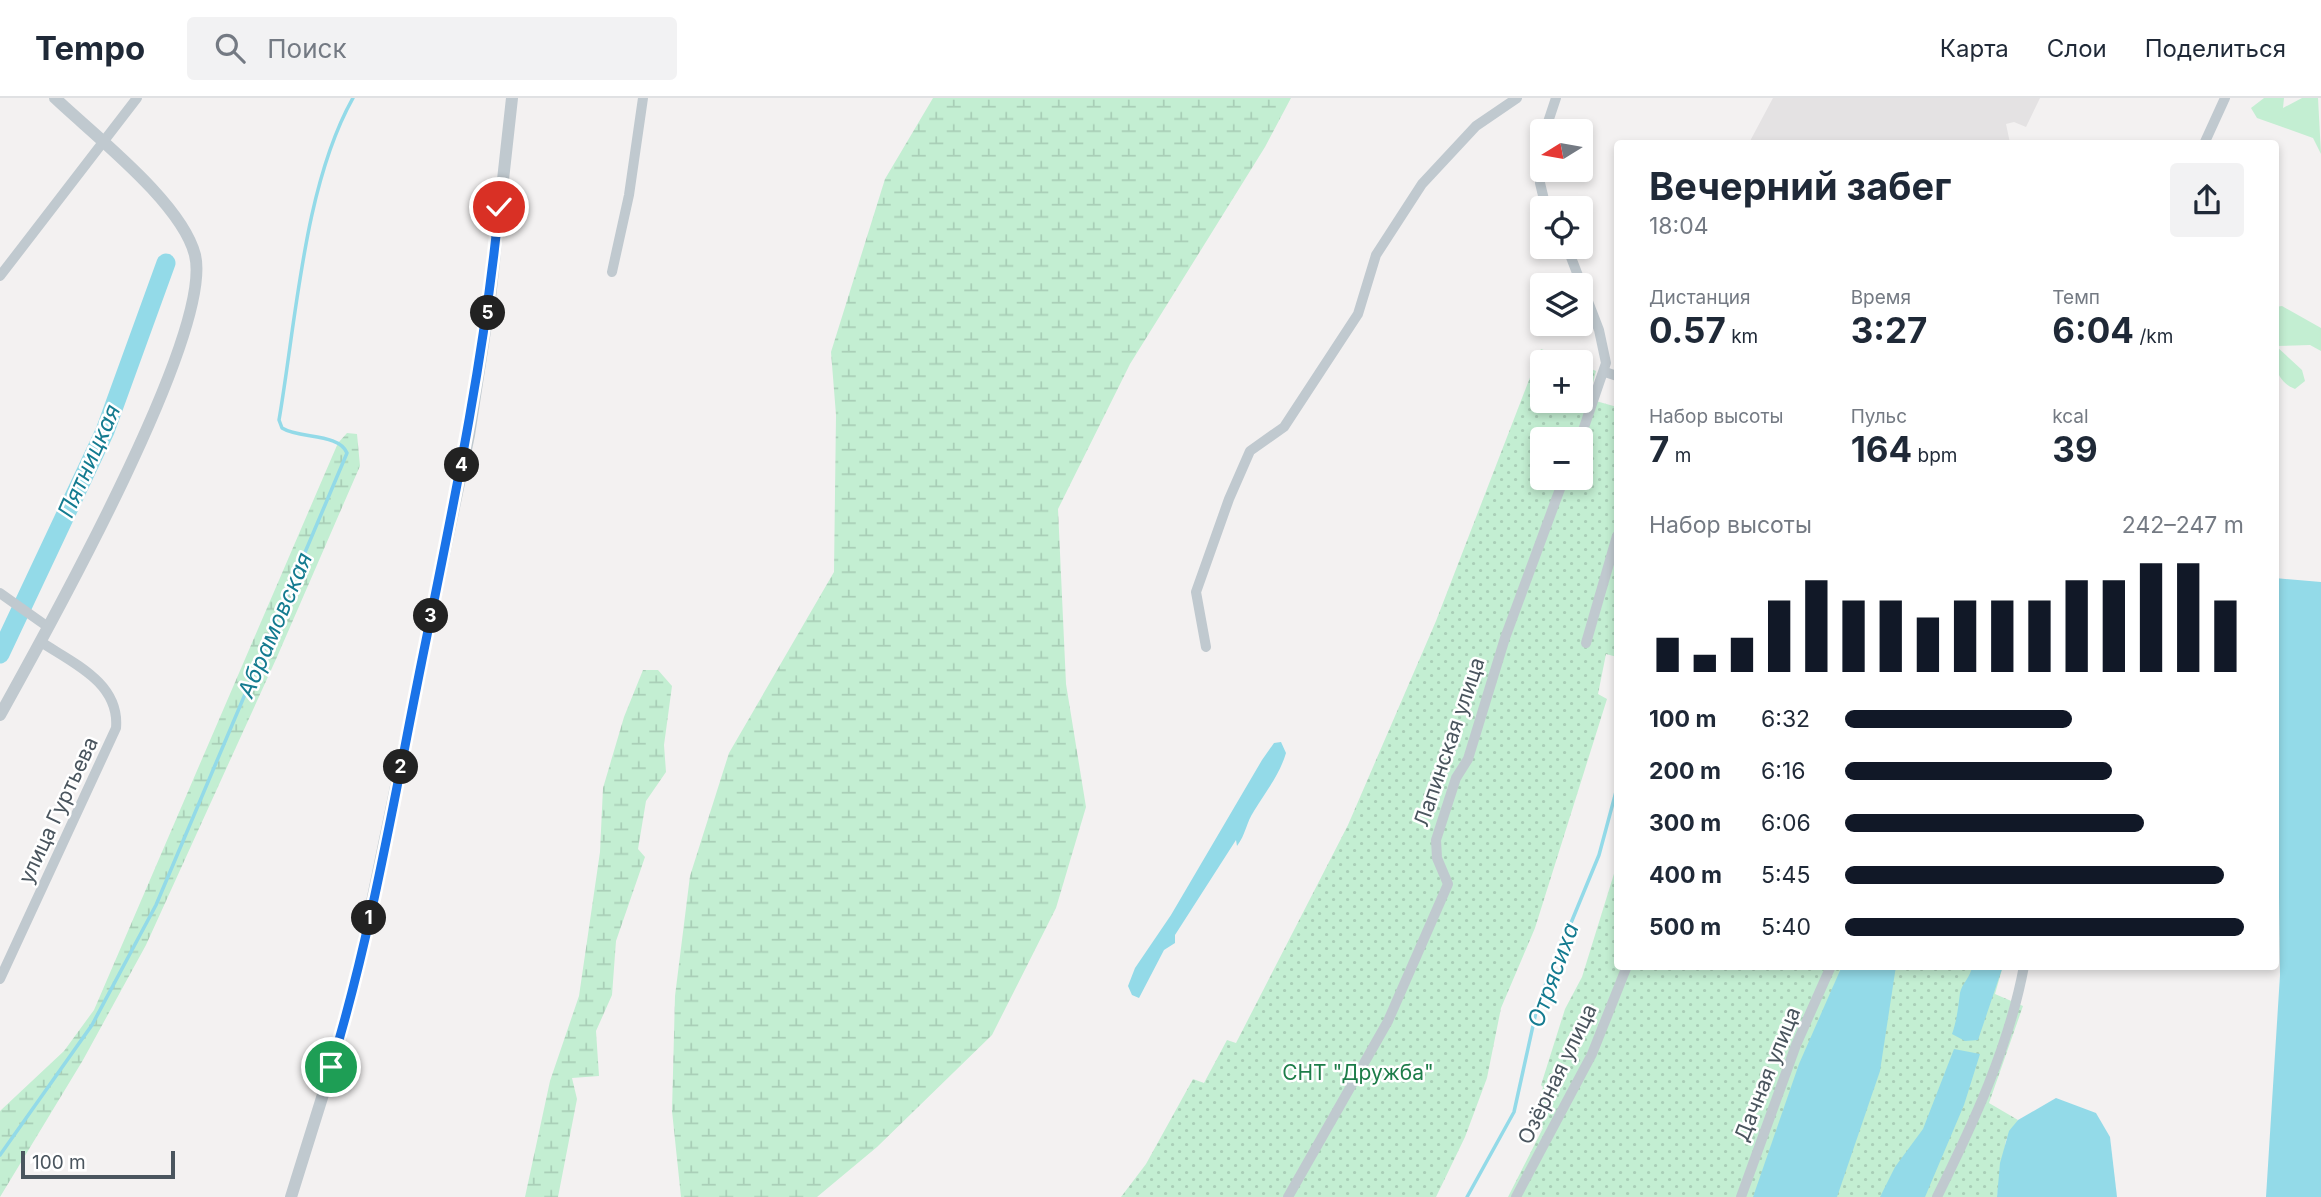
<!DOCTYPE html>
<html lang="ru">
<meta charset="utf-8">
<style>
body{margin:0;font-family:Inter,sans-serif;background:#f2f2f3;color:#1f2937;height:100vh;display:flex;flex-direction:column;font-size:26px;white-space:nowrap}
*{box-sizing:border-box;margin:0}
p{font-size:23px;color:#747a83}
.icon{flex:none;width:38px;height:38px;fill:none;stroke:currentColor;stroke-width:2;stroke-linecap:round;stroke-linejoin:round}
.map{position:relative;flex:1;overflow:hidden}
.drawer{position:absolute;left:1614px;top:42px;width:665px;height:830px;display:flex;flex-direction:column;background:#fff;border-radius:7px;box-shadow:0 4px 10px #0003}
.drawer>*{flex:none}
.needle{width:46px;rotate:259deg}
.controls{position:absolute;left:1530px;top:21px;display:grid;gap:14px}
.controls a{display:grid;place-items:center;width:63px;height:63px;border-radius:7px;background:#fff;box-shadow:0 4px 10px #0003;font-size:35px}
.scale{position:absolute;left:21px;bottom:18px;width:154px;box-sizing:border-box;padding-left:7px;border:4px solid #4a555e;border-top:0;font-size:19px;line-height:24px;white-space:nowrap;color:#4a555e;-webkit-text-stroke:5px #fff;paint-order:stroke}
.pin{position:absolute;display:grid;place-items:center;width:60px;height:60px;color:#fff;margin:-30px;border:4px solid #fff;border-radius:50%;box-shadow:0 2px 7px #0007}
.km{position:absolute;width:35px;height:35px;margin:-18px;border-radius:50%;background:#222;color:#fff;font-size:19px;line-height:35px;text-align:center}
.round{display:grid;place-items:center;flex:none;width:74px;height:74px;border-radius:7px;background:#f2f2f3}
.head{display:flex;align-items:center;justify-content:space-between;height:119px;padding:0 35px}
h1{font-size:38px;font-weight:700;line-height:52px}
.stats{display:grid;grid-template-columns:repeat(3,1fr);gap:10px;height:119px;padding:7px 35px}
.stats div{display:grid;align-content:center}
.stats b{font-size:35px;font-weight:700}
.stats small{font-size:19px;font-weight:400}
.stats p{font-size:19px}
.chart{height:196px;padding:14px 35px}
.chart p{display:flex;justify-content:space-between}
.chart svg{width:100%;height:126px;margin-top:7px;stroke:#111827;stroke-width:6}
ul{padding:0 35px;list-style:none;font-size:23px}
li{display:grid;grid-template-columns:112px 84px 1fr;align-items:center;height:52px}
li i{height:18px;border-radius:9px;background:#111827}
header{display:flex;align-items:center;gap:42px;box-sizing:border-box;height:98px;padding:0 35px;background:#fff;border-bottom:2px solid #e0e1e3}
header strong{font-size:33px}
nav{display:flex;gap:38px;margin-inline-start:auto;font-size:24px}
.search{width:490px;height:63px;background:#f2f2f3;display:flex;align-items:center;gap:18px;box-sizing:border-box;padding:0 24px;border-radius:7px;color:#747a83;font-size:26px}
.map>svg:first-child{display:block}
</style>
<header>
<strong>Tempo</strong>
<div class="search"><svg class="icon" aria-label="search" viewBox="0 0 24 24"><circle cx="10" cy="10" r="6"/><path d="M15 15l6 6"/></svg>Поиск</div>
<nav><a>Карта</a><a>Слои</a><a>Поделиться</a></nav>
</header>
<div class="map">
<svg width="2321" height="1099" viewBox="0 0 2321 1099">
<defs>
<pattern id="wetland-marsh" width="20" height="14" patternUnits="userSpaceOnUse" patternTransform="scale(1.75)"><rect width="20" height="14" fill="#c3eed2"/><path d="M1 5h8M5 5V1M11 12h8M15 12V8" fill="none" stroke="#a9ceb7"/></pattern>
<pattern id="park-dots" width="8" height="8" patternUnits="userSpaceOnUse" patternTransform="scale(1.75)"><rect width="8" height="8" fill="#c3eed2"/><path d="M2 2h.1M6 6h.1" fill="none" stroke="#a9ceb7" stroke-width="1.8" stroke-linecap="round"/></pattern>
</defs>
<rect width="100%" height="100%" fill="#f3f1f1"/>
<polygon fill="#e4e2e3" points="1773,0 2040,0 2026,29 2014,24 2006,26 2010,45 1749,45"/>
<g fill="#c3eed2">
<polygon points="2264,0 2284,0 2283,10 2302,0 2318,0 2321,56 2313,40 2257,20 2251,10"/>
<path d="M2282,208L2321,230V253L2310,247L2276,248L2302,272L2305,283L2295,291C2265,280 2275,236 2275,209Z"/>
</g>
<g fill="url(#wetland-marsh)">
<polygon points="933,0 1291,0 1265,49 1130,266 1058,411 1066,586 1086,709 1056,810 992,937 877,1049 817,1099 681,1099 672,1013 675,898 690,778 729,655 834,474 836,317 831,254 885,81"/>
<polygon points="347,335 357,336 360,368 277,559 146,847 83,962 0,1099 0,1013 64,953 94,912 338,345"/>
<polygon points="643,572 658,572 672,588 664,647 666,674 646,703 638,751 645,759 616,843 612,897 596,933 599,978 572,980 577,1001 558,1099 525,1099 550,983 579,898 600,754 603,690 624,619"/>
</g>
<g fill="url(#park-dots)" fill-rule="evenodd">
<path d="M1541,251L1575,264H1542V303H1580V266L1596,273L1589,301L1617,309V559L1606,556L1598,596L1607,601L1535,830L1501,910L1487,980L1465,1039L1436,1099H1121L1146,1066L1193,981L1204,985L1227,942L1236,945L1348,727L1436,523ZM1542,341H1580V380H1542Z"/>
<polygon points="1617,766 1617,868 2003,868 1995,896 2023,908 1989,1005 2018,1022 2006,1042 1997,1099 1508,1099 1543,1030 1532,1023 1543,989 1541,987 1565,911 1582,879"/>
</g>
<g fill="#93dae8">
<polygon points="2275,480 2321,484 2321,1099 2266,1099 2280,877"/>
<path d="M1281,644L1286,655C1279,678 1266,693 1254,713C1246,725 1246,736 1237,748L1236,742L1175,837V845L1164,852L1139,900L1132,897L1128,888L1135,870L1171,817L1262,662L1274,645Z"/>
<polygon points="1842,868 1896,868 1880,973 1837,1099 1753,1099 1799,966"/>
<path d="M1972,868H2003L1978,942L1965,943L1952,936C1957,922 1958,910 1960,895C1962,885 1971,879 1972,868Z"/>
<polygon points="1954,951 1980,956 1964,1007 1925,1099 1880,1099 1895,1069 1923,1031"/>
<polygon points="2056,1000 2096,1015 2110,1039 2117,1099 1997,1099 2000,1065 2009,1033 2018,1022"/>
</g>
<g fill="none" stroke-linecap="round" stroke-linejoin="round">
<g stroke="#93dae8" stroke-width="3.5">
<path d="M0,1057L92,927L156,807L347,355C339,335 299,341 282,330L279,322C296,223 304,87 353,0"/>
<polyline points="1467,1099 1514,1014 1538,905 1599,757 1617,690"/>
</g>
<polyline stroke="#93dae8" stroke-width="19" points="0,556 105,333 166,165"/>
<g stroke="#c0c9cf" stroke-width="10">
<polyline points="1545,33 1556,0"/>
<polyline points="2204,46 2225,0"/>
<polyline points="1542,48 1540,85 1546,110"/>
<polyline points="1567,149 1599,232 1606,265 1580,341"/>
<polyline points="612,174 629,97 643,0"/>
<polyline points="0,178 137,0"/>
<polyline points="1605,274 1617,278"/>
<polyline points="0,495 48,529"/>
<polyline points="1586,545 1617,438"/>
<polyline points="1206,549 1196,494 1229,401 1250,353 1284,329 1358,216 1376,157 1422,86 1476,28 1517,0"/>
<path d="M0,881L116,630C120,585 73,565 41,544"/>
<polyline points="1288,1099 1388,923 1448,786 1437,760 1436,742 1456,680 1468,661 1505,540 1564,380"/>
<polyline points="1516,1099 1592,956 1627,868"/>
<polyline points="1741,1099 1796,947 1831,868"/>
<path d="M1937,1099C1973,1026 2009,949 2024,868"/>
</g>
<g stroke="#c0c9cf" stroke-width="12">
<path d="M0,617C44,538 214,235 195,157C182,105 95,38 55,0"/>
<polyline points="291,1099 340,942 362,852 469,337 490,200 512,0"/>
</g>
</g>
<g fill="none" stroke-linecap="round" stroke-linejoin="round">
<g stroke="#fff" stroke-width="14">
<path id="route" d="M331,969C371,838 394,701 421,567C452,414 484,264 499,109"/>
</g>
<use href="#route" stroke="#1a73e8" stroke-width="9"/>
</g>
<g text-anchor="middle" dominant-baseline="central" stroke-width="5" stroke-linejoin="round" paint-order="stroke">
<g font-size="21" fill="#4a555e" stroke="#fff">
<text transform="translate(1449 644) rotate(-71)">Лапинская улица</text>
<text transform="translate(58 712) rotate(-65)">улица Гуртьева</text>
<text transform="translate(1557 976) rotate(-64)">Озёрная улица</text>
<text transform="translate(1767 976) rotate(-68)">Дачная улица</text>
</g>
<g font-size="21" fill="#1d7d49" stroke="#fff">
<text x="1358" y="974">СНТ "Дружба"</text>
</g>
<g font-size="23" font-style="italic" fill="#147b90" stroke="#fff">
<text transform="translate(89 363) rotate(-66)">Пятницкая</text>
<text transform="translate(275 527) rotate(-67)">Абрамовская</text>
<text transform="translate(1553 877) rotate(-70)">Отрясиха</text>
</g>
</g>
</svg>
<div class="controls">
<a><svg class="needle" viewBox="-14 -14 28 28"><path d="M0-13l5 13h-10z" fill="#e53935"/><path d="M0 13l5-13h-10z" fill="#747a83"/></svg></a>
<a><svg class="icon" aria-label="locate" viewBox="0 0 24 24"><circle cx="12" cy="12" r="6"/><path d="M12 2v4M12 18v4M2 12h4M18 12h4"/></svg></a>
<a><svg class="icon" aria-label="layers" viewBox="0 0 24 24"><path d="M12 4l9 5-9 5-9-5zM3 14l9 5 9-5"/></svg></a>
<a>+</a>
<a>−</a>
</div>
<div class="scale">100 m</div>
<div class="pin" style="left:331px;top:969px;background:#1e9e55"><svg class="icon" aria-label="arrive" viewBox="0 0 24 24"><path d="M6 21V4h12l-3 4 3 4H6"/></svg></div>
<div class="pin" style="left:499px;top:109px;background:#d93025"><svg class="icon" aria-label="check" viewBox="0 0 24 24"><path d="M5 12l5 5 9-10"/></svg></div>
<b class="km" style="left:369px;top:820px">1</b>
<b class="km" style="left:401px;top:669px">2</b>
<b class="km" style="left:431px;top:518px">3</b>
<b class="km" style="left:462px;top:367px">4</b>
<b class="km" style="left:488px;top:215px">5</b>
<section class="drawer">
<div class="head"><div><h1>Вечерний забег</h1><p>18:04</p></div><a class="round"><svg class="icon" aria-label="share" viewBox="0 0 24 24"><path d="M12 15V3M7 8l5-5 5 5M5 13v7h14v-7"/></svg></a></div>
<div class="stats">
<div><p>Дистанция</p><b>0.57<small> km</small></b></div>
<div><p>Время</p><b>3:27</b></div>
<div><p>Темп</p><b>6:04<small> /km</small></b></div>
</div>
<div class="stats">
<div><p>Набор высоты</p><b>7<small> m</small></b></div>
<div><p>Пульс</p><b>164<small> bpm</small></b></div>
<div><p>kcal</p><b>39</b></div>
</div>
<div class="chart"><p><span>Набор высоты</span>242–247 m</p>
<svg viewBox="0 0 160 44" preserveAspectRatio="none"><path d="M5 44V32M15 44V38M25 44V32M35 44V19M45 44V12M55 44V19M65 44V19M75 44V25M85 44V19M95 44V19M105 44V19M115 44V12M125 44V12M135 44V6M145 44V6M155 44V19"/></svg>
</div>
<ul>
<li><b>100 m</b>6:32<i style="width:57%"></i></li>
<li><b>200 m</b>6:16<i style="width:67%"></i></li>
<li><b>300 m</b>6:06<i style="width:75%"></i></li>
<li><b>400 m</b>5:45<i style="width:95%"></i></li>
<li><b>500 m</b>5:40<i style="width:100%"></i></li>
</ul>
</section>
</div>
